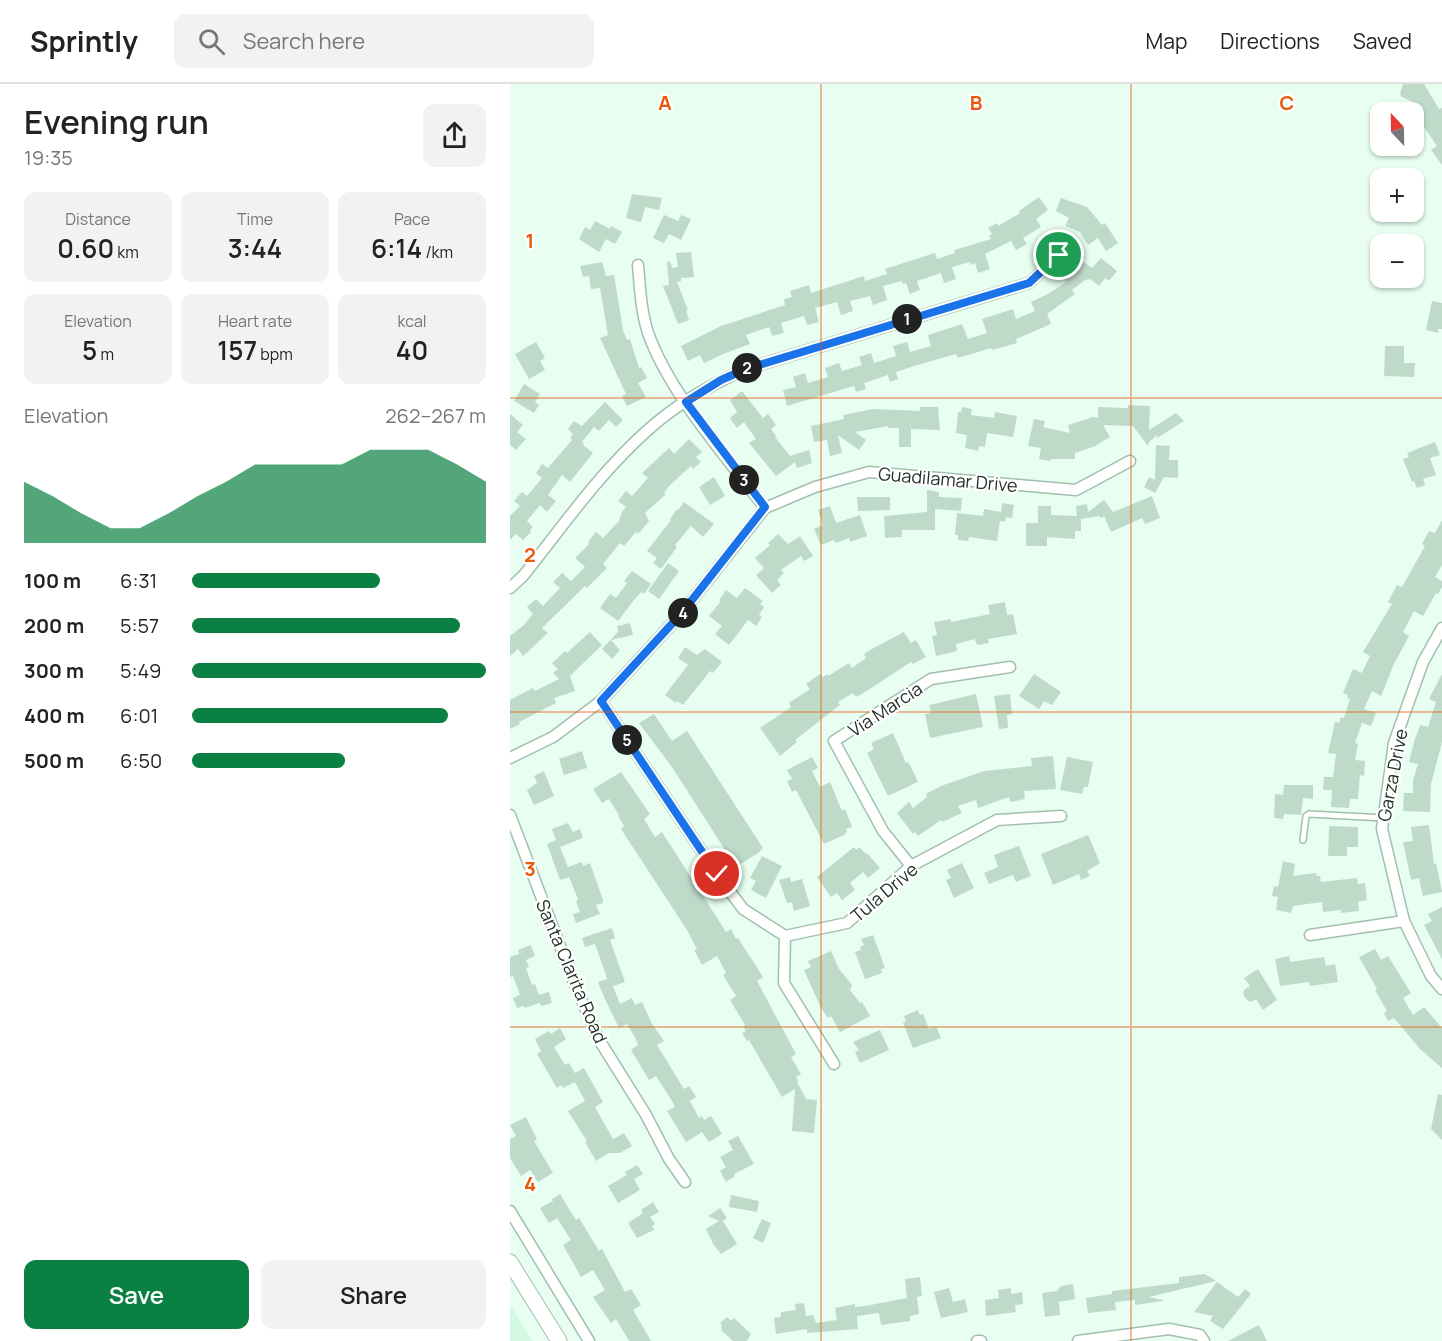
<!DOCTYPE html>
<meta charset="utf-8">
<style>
body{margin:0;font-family:Manrope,sans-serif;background:#f2f2f2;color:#222;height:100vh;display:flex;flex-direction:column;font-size:22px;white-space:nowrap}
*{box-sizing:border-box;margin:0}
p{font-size:20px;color:#767676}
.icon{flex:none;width:33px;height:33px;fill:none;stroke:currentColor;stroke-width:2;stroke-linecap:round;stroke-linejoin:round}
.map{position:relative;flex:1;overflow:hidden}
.panel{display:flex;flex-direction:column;background:#fff;width:510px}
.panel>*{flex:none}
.needle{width:39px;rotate:338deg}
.fabs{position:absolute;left:860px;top:18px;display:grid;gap:12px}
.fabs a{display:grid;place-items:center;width:54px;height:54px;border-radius:12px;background:#fff;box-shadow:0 2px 4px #0004;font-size:30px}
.pin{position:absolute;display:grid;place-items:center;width:51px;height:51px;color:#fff;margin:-26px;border:3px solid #fff;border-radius:50%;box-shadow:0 2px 6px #0007}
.km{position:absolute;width:30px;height:30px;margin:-15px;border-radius:50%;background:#222;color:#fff;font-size:16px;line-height:30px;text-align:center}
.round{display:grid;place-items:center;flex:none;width:63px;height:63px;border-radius:12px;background:#f2f2f2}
.summary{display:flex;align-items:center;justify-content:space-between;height:102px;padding:0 24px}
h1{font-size:33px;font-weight:600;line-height:45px}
.metrics{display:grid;grid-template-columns:repeat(3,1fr);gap:9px;height:102px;padding:6px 24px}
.metrics div{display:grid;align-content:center;border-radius:12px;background:#f2f2f2;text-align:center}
.metrics b{font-size:26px;font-weight:600}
.metrics small{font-size:16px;font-weight:400}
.metrics p{font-size:16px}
.chart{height:168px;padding:12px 24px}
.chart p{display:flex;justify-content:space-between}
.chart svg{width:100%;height:108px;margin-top:6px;fill:#0b8043;opacity:.7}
.primary-button{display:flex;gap:12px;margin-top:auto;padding:12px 24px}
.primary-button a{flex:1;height:69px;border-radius:12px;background:#0b8043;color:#fff;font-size:24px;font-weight:600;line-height:69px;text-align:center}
.primary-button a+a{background:#f2f2f2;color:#222}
ul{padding:0 24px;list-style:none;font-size:20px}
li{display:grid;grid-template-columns:96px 72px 1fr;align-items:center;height:45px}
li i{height:15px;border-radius:8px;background:#0b8043}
header{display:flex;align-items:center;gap:36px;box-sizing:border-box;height:84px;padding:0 30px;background:#fff;border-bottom:2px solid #e0e0e0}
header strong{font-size:28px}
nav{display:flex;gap:33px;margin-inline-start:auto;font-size:21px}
.search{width:420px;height:54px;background:#f2f2f2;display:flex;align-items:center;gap:15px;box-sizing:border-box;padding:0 21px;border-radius:12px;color:#767676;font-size:22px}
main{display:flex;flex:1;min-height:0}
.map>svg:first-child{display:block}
</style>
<header>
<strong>Sprintly</strong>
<div class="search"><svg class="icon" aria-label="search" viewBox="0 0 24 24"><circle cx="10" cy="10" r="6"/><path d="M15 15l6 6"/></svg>Search here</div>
<nav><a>Map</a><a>Directions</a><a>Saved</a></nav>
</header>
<main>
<section class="panel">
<div class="summary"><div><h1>Evening run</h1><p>19:35</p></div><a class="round"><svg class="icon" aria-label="share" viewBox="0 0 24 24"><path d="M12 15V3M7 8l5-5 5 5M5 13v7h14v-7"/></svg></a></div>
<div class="metrics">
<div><p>Distance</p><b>0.60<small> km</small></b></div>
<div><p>Time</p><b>3:44</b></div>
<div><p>Pace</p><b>6:14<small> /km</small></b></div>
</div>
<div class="metrics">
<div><p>Elevation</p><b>5<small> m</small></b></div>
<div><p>Heart rate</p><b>157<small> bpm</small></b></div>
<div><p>kcal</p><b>40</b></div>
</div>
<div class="chart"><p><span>Elevation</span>262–267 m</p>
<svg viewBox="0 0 160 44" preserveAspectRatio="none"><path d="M0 44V19L10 25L20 32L30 38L40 38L50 32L60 25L70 19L80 12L90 12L100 12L110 12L120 6L130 6L140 6L150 12L160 19V44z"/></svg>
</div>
<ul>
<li><b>100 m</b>6:31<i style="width:64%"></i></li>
<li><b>200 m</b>5:57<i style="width:91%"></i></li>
<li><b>300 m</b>5:49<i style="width:100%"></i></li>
<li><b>400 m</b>6:01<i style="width:87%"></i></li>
<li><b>500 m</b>6:50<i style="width:52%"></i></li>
</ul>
<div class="primary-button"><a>Save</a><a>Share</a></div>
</section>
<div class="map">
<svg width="932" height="1257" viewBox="0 0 932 1257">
<rect width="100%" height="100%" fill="#e7fef0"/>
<polygon fill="#d3f9e3" points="0,1221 23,1257 0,1257"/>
<g fill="#bedbca">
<polygon points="893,0 914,0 929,25 932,24 932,81 921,66 927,62 902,25 909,21 892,13 890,10"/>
<polygon points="122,110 152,114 149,126 135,123 131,138 116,134"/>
<polygon points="529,113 538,126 526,135 531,143 513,154 517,160 506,166 501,157 475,170 480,185 468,189 465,179 461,181 460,178 442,183 446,195 434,199 431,189 407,197 410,206 400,210 396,199 393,200 392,197 373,202 377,216 363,221 360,212 340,217 343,227 331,231 327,218 305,224 309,238 297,241 294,232 271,239 274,249 262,252 259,243 236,251 240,260 213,270 194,279 190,271 178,277 171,262 211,242 275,221 274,215 282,213 280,207 299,201 301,209 354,192 355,197 377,190 375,185 409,174 425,169 427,175 445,169 444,166 481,155 479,152 482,150 478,144 487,139 488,142 510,129 509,127"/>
<polygon points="551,114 577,123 592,141 595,139 608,159 596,167 588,154 578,161 570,148 555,142 559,134 546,127"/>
<polygon points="154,131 168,137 171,131 181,135 171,156 159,150 154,159 143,154"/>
<polygon points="85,137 100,145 101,142 112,148 105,160 96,155 89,168 69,155 75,143 80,146"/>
<polygon points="181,168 184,193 171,194 171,197 167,198 178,226 176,226 179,236 168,240 153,202 159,201 157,178 160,177 162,184 168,183 166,169"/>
<polygon points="591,174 607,187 599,197 595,194 589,202 580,195 575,196 562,206 565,210 537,230 541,240 506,255 507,259 482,266 481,264 448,274 446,270 404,282 386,288 388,295 380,298 378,291 354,299 356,305 346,308 344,302 277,322 273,306 286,303 283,293 295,289 298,299 318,293 315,284 329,279 332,287 352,281 349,273 361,269 364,279 386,272 383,262 397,258 400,268 421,262 418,251 452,240 458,255 477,249 472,235 503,225 506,235 525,227 521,218 538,210 556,198 554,195 561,190 563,192 574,178 582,184"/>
<polygon points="92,178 96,192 104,191 113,246 117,256 120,255 129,284 131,283 137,294 128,299 136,313 117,322 112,312 116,310 90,254 98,251 90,204 81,205 79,192 73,193 70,182"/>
<polygon points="922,217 932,219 932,245 928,245 928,249 916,246"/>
<polygon points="26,258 35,274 30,277 35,286 19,295 5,270"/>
<polygon points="875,262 894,262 894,279 905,279 904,293 874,292"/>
<polygon points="14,300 30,310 25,318 29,321 24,329 4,317"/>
<polygon points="232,307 253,334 258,330 266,341 261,345 266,352 265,353 280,372 299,366 302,379 287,384 285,378 266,392 239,359 246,355 234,338 227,344 220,334 227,328 220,316"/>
<polygon points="95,318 113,336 106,343 99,336 89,347 84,343 72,358 74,360 73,361 83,369 60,398 52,391 38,411 46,417 37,428 30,421 17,437 23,443 20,446 21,448 13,456 6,450 0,456 0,432 10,422 4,417 12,408 17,412 32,394 26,389 32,380 38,384 62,356 60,354 63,350 58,345 64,337 72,342"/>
<polygon points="618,321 640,322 639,346 666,329 674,337 647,354 647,351 639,358 638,362 623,342 593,341 600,353 585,362 565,369 565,375 541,375 541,377 529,375 531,364 518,362 524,335 535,337 533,343 560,349 558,341 583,333 588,334 588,323 618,324"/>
<polygon points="410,323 428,323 430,346 401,345 401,363 389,363 389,344 378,344 378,342 345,348 356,356 349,366 328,351 332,369 320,372 317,356 304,358 301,342 334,335 333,331 363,325 410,327"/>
<polygon points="452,323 462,325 461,331 484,334 485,328 507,332 503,353 477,349 475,363 469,362 468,367 455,364 457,351 446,349 448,328 451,328"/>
<polygon points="0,330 13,341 7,348 16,355 6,366 0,361"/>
<polygon points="179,355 192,368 186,373 191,378 183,385 181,382 160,401 154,409 156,410 135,429 139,437 128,450 126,448 114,462 110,459 93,480 97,484 77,504 75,502 32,544 38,549 13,572 8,565 0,572 0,552 14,541 23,530 17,523 26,515 33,522 50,504 43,498 52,489 61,497 75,483 65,474 79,460 78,458 86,448 93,454 110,436 109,435 112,430 111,429 116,423 108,417 116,407 122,412 138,394 132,389 159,364 164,370"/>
<polygon points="925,358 930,371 920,374 926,391 913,395 915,401 907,404 904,397 902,398 893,375 899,373 897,369"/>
<polygon points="646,361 660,362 659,376 668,376 668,394 654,393 644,411 645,409 634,403 639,393 645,396"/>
<polygon points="204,393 215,412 200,421 189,403"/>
<polygon points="417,406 429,408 429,413 452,414 451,427 425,425 425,446 392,446 392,453 375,454 374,432 417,428"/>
<polygon points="642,412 650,434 635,440 632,434 601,448 594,432 591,434 589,432 571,435 571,447 565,447 565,455 537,453 537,462 516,462 516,439 528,439 528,422 541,422 541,431 567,432 566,422 577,420 578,428 594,416 603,428"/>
<polygon points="347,413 380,413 380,426 348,427"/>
<polygon points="174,418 204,440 193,453 181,442 165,461 167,463 151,485 143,479 147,474 137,467 161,436 160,435 167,425 168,426"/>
<polygon points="492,419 504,421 502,434 496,433 495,438 490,437 487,457 459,453 458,457 448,456 448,451 445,451 447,429 473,432 474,425 491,428"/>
<polygon points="320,422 326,439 350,431 357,452 340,458 339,454 326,459 324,456 311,461 304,445 313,441 308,426"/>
<polygon points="932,436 932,481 925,493 932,497 932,503 928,510 926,509 913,532 904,527 893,548 899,552 884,580 871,612 862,607 854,625 866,629 861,642 852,639 845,659 848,660 845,676 855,677 854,692 850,691 848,715 840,715 839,724 821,723 822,706 813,706 814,693 823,693 826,670 818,669 825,638 829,639 831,633 834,634 840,615 837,614 838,611 833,609 843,585 852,589 860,572 853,568 882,520 878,518 887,501 892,503 915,462 912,460 919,447 925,449"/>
<polygon points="268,450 278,460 290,452 303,472 294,477 291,472 271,486 274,489 267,496 271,501 262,509 246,491 254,484 245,474 260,461 258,459"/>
<polygon points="158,479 169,487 149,515 138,507"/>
<polygon points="122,487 141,500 134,510 131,508 124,516 108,537 90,524 100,510 106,514 117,499 114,497"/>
<polygon points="235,504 253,517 250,520 254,523 249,531 252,533 246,542 238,536 219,561 205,550 212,542 199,532 211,517 209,516 216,506 227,514"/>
<polygon points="495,518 497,531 503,530 507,550 478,555 479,559 467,561 465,555 446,560 447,567 426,572 422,552 427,551 424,538 441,535 441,538 480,530 478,521"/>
<polygon points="120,539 123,551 101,556 110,566 102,575 92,565 108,548 107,542"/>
<polygon points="80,548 92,561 60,592 65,607 44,614 46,619 9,638 10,640 0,645 0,616 23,604 25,607 49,595 43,589 48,585 42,579 55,567 57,569"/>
<polygon points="394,548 401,559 406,556 416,573 403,580 401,578 352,610 346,613 343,609 328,618 330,621 285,656 287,658 270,672 250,644 281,623 279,619 300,605 296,600 310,590 313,593 317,590 318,592 339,579 342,584 356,574 354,570 360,566"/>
<polygon points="175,563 187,571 195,565 212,578 203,589 200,587 173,621 167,617 166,619 155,611 178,581 168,574"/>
<polygon points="524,590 551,608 542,621 534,617 529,625 509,612"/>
<polygon points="932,590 932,658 921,700 920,728 893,727 894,709 903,709 903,696 908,680 899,678 904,658 910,641 918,643 926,618 919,615"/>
<polygon points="466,610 473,643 420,654 415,630 421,629 419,621"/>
<polygon points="500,610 502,630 497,631 498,644 489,645 484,612"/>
<polygon points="144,630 162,657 177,647 251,761 253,764 248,769 226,783 162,683 129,639"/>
<polygon points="383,649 396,679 398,678 401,683 408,698 378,712 357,669 364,665 361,659"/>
<polygon points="72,667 77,684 54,691 49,675"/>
<polygon points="543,672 546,705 514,707 515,715 500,718 499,713 468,724 466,716 448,722 452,729 432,738 431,736 408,752 405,748 403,750 387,729 399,718 403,724 417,713 416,710 431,702 474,687 522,682 521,674"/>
<polygon points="302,673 308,684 302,687 310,703 320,698 332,727 335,725 342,743 336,745 337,748 334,751 314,760 286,706 282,708 277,697 282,695 277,686"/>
<polygon points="557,673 583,678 578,703 574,703 572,710 550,706"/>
<polygon points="34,687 44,712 24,721 17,706 27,699 24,692"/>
<polygon points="111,688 140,730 134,735 145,753 152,748 216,848 221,845 226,855 228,854 253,893 247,897 286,970 281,973 291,990 286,993 288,997 287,998 296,1015 307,1016 304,1049 282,1047 285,1005 272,1013 239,956 237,957 232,949 236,947 233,942 235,941 220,916 226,912 213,891 216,889 207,872 192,881 184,866 187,865 177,846 111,745 114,742 108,732 109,731 99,715 92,719 83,705"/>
<polygon points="774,701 803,701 803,715 793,714 791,731 774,730 773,735 764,734 765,710 773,711"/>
<polygon points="58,739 63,748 70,745 73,754 50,763 58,783 72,778 73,782 80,779 93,816 93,819 86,821 90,830 66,839 63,830 70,828 66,818 68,815 59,793 50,796 37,760 46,756 42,745"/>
<polygon points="919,741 924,780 926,779 932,808 913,812 909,794 901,796 893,758 903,757 901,743"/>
<polygon points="819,742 848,743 848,763 837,763 837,772 818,772"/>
<polygon points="578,751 590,779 577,787 580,792 571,796 569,790 543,801 531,770"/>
<polygon points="509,762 521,792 506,798 503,791 479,800 474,789 488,783 484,771"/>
<polygon points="344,763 346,766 349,763 356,770 357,769 370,784 358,794 353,788 340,799 345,806 332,816 327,809 321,813 307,793"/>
<polygon points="252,772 272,782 256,814 241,806 246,797 240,794"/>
<polygon points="773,777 785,780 783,792 806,789 807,792 810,792 811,798 847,794 848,800 855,799 857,816 848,818 849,827 831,829 831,826 813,828 812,818 783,822 781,829 766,826 768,813 762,812 764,802 768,803"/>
<polygon points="452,779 464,804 444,814 436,796 441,794 437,786"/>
<polygon points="280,793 281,798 292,795 300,822 284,827 282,818 277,819 269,796"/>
<polygon points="932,823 932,875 914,841 922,837 918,830"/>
<polygon points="102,844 105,854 100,856 115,898 103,902 110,920 122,914 125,921 132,918 142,940 154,957 147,961 174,1005 179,1002 186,1013 180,1017 189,1034 192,1032 194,1036 201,1032 212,1050 199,1058 192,1048 176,1058 157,1027 165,1023 162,1017 146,992 139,996 121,966 128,961 126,955 117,940 109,944 94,913 88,898 97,895 95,888 85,860 75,863 72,854"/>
<polygon points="363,851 375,884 371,885 372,889 355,895 345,868 351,866 350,863 354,861 351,855"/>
<polygon points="21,861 25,872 16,876 19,883 16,884 22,901 25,900 29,911 39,908 42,919 32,922 29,919 15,924 14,922 7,924 3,914 10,911 3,892 0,893 0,873 9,870 8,866"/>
<polygon points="865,865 871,876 878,872 901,909 893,914 903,931 914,923 932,944 932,984 910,965 884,934 878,937 874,929 877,927 865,906 867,905 849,873"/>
<polygon points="321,867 329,885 342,901 340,906 350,919 352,918 360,932 330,948 321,932 318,934 311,924 294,886 301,883 298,877"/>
<polygon points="779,872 780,878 814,873 816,882 825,880 828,898 800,902 799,898 770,902 765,875"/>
<polygon points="748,885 767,916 753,926 746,915 741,918 737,916 733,910 734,906 740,902 734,894"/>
<polygon points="408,926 410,931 413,930 419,945 426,942 431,954 403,964 393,939 396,937 394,932"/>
<polygon points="50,944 56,955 44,963 55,981 59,979 65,989 74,984 93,1018 85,1023 103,1055 114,1049 122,1062 110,1069 99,1069 86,1077 75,1058 77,1057 58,1027 75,1017 65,998 53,1004 51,1001 47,1004 27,970 31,967 25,955 39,947 41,950"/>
<polygon points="370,946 379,966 350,979 345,968 349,966 343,958"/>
<polygon points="928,1010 932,1011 932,1056 921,1045"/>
<polygon points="16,1033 27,1055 24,1057 43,1089 28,1098 20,1086 11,1092 0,1074 0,1055 6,1052 0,1041"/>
<polygon points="228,1052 244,1080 224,1090 225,1092 216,1098 210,1087 216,1083 210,1073 223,1066 218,1057"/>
<polygon points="127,1081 133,1090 124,1095 130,1106 108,1119 98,1102 117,1091 115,1088"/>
<polygon points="50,1110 66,1136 69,1134 89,1167 92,1165 115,1208 121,1205 131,1221 123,1226 141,1257 119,1257 106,1235 101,1239 83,1213 95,1206 83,1186 71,1193 53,1161 61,1156 47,1134 39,1139 30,1124 43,1117 42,1115"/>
<polygon points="221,1111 249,1117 247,1128 219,1123"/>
<polygon points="143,1118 149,1128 140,1133 145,1140 142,1142 144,1146 127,1154 118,1139 133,1129 131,1126"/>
<polygon points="210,1124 217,1134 213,1137 227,1160 211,1170 203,1160 196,1145 209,1137 198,1132"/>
<polygon points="252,1135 261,1139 253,1159 243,1154"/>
<polygon points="695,1190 706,1197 639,1213 653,1216 653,1217 625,1221 625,1216 605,1218 606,1226 578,1229 576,1214 602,1210 602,1207 669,1199 669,1193"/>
<polygon points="410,1193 412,1212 407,1213 409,1230 400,1232 400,1237 371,1241 369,1229 347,1232 348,1245 297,1249 297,1245 266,1250 264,1234 271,1233 271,1228 286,1226 285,1220 294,1219 296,1232 303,1231 306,1239 327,1236 325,1224 345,1220 345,1223 355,1222 397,1214 395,1195"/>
<polygon points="707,1198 728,1213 735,1205 741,1210 713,1245 700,1237 703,1232 684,1228"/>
<polygon points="563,1200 565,1215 549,1218 550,1231 535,1233 532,1209 547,1207 551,1202"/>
<polygon points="439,1204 443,1218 455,1215 458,1228 431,1234 424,1208"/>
<polygon points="501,1204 501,1210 512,1208 513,1220 505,1221 506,1228 476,1232 475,1216 489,1214 488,1206"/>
<polygon points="217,1233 221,1237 224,1234 241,1250 237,1257 223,1257 212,1247 211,1243 212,1241 210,1239"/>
<polygon points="749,1241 757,1257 718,1257"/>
</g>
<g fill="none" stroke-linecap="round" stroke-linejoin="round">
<g stroke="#a2bfae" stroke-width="8">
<polyline id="service" points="793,756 796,732 799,730 874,734"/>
</g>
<g stroke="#a2bfae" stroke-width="13">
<g id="minor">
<path d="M128,181C130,204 131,227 138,249C160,310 215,371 255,424"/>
<path d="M0,504L13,492C53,442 90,388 139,345C167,320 202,300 236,285L519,199L549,171"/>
<polyline points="932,544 913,578 884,659 872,745 894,837 921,892 932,905"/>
<polyline points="91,617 207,790 233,825 275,852 337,839 401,782 487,736 551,732"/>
<polyline points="0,674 43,653 91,617 171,530 255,424 305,403 359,388 566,406 620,377"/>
<polyline points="0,731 63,896 88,954 136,1031 159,1075 175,1098"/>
<polyline points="401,782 373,747 324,657 421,595 500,583"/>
<polyline points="800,851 894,837"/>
<polyline points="275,852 274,899 324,980"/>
<polyline points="0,1127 79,1257"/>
<polyline points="467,1257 471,1257"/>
<polyline points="568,1257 659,1245 690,1251 694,1257"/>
</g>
</g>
<g stroke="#a2bfae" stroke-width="17">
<polyline id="secondary" points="0,1178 49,1257"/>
</g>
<use href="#service" stroke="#fff" stroke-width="5"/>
<use href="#minor" stroke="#fff" stroke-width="10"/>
<use href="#secondary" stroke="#fff" stroke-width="15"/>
</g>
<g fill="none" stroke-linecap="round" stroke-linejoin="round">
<g stroke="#fff" stroke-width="12">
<polyline id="route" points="207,790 91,617 171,530 255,423 176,318 211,296 236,285 519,199 549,171"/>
</g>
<use href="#route" stroke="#1a73e8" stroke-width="8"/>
</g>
<path fill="none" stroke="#e8590c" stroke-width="1.5" stroke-opacity="0.55" d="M311,0V1257M621,0V1257M0,314H932M0,628H932M0,943H932"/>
<g text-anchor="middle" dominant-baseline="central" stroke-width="4.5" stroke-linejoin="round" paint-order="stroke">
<g font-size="18" fill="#25302a" stroke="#fff">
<text transform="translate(438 395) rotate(5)">Guadilamar Drive</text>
<text transform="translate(375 625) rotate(-33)">Via Marcia</text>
<text transform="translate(882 691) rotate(-79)">Garza Drive</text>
<text transform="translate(374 808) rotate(-40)">Tula Drive</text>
<text transform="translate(62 887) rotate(67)">Santa Clarita Road</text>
</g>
</g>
<g font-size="20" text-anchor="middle" font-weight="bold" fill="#e8590c" stroke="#fff" stroke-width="4.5" stroke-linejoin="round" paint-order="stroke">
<text x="155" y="26">A</text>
<text x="466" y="26">B</text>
<text x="777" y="26">C</text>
<text x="20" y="164">1</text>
<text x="20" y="478">2</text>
<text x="20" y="792">3</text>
<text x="20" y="1107">4</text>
</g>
</svg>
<div class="fabs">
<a><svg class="needle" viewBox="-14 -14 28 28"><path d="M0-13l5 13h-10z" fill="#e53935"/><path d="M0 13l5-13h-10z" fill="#767676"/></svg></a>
<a>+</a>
<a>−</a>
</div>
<div class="pin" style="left:549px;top:171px;background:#1e9e55"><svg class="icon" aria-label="arrive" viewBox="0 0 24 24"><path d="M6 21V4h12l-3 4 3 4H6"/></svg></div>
<div class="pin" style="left:207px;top:790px;background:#d93025"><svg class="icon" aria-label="check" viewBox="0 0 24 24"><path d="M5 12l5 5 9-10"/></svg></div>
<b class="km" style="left:397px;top:235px">1</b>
<b class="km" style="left:237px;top:284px">2</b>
<b class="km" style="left:234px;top:396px">3</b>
<b class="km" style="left:173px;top:529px">4</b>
<b class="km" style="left:117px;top:656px">5</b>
</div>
</main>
